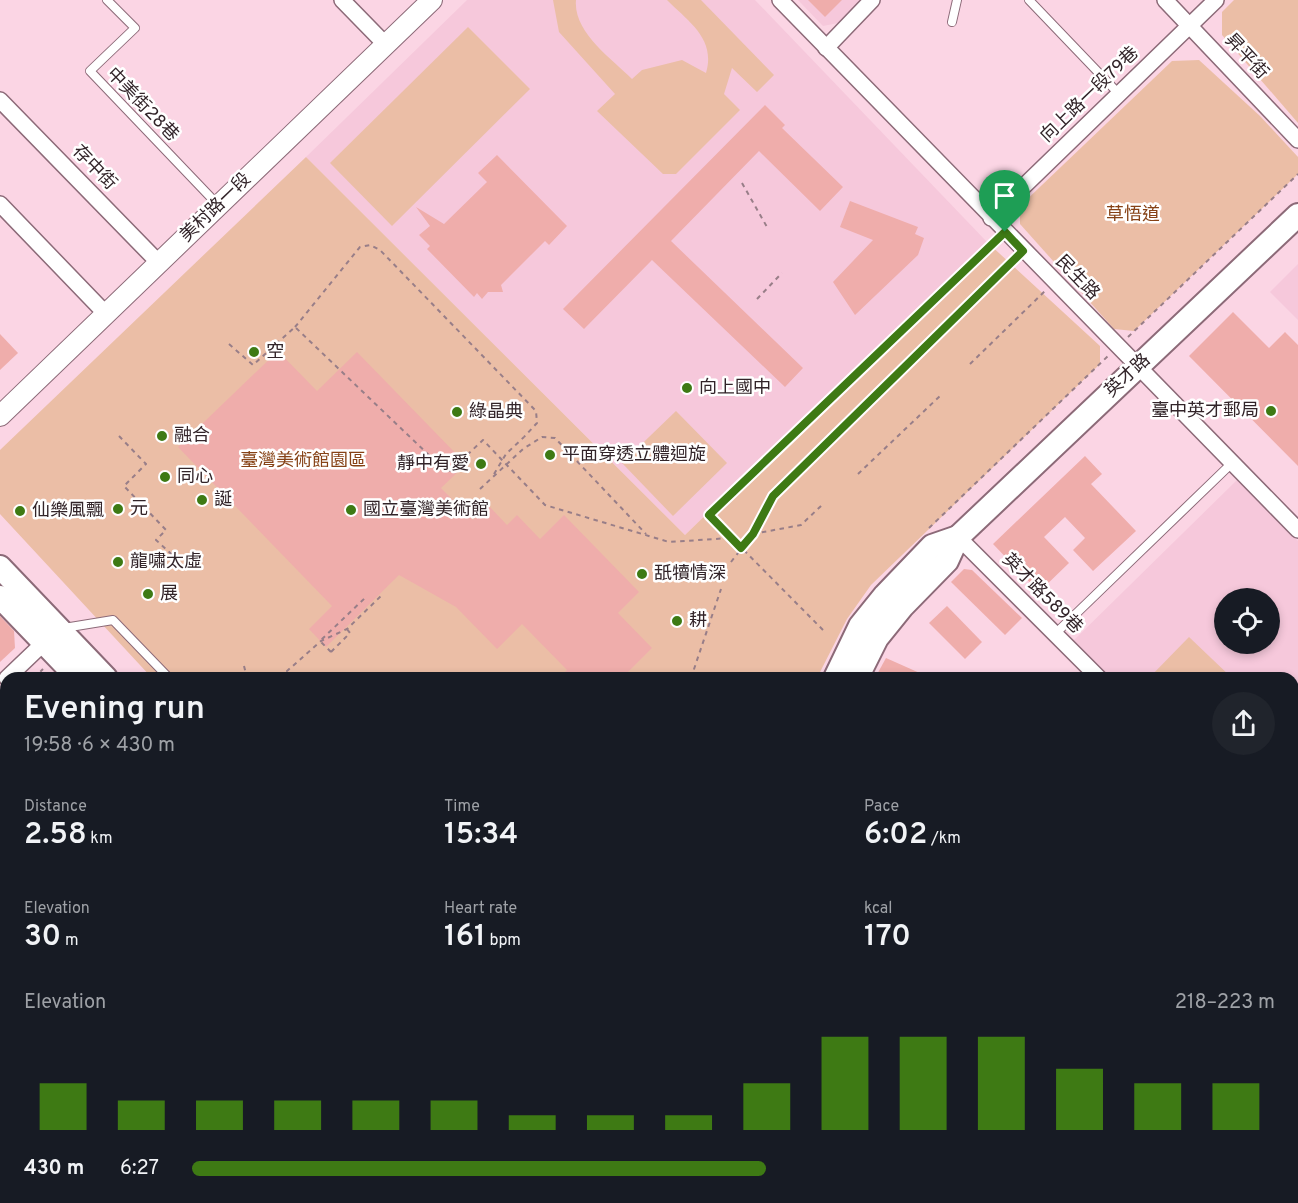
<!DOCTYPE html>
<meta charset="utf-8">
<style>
body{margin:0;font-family:Overpass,"Noto Sans TC",sans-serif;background:#20242c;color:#f1f3f6;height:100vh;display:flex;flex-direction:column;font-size:22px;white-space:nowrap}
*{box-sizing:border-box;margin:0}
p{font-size:20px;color:#9ea1a6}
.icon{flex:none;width:33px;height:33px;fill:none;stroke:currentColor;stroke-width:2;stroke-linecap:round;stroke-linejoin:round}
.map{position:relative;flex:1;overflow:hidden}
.details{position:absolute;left:0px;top:672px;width:1299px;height:531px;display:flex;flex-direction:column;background:#171b24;border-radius:18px 18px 0 0;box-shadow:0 3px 9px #0003}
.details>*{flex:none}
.fabs{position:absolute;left:1214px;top:588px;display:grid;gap:12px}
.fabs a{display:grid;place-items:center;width:66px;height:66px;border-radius:50%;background:#171b24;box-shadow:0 3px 9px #0003;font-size:30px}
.pin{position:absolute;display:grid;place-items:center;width:51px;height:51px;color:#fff;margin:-62px -26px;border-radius:50% 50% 50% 0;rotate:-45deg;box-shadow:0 0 6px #0007}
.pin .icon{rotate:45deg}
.round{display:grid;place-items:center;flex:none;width:63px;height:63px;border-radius:32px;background:#20242c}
.headline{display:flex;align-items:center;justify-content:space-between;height:102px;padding:0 24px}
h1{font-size:33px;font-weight:600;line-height:45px}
.stats{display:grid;grid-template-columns:repeat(3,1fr);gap:9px;height:102px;padding:6px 24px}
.stats div{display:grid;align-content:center}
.stats b{font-size:30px;font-weight:600}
.stats small{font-size:16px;font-weight:400}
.stats p{font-size:16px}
.chart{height:168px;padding:12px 24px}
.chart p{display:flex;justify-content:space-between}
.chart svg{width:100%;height:108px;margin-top:6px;stroke:#3e7a14;stroke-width:6}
ul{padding:0 24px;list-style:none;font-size:20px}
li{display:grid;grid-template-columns:96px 72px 1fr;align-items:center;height:45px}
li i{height:15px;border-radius:8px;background:#3e7a14}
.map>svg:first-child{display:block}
</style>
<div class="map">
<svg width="1298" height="1203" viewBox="0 0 1298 1203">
<rect width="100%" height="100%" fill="#fbd5e4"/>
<g fill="#f6c8db" fill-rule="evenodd">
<polygon points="467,0 755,0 987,242 685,535 306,157"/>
<polygon points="798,0 864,0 843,22 823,26"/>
<polygon points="1298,264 1298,320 1270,292"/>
<path d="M1237,480L1298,541V875L1293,870V678H1108L1073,641ZM1224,598H1269V644H1224Z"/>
</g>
<g fill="#ebbea6">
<path d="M553,0H576C573,32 612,59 632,79L642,70L682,60L706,73C716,39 689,22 667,0H701L774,75L757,92L732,68L724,94L740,110L676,174H663L597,111L615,94L559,32Z"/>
<polygon points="1234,0 1298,0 1298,123 1222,35 1222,12"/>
<polygon points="468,27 530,89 392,226 330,163"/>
<polygon points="1199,60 1260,116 1298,157 1298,174 1134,331 1114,329 1020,224 1020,206 1172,61"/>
<polygon points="306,157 685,535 987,242 1100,346 1100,364 871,585 847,619 817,678 152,678 0,514 0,450"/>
<polygon points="676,411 727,463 673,516 622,463"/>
<polygon points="1189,637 1232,678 1149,678"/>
<polygon points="6,690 6,805 0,811 0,695"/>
<polygon points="6,1051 6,1111 0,1117 0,1057"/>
</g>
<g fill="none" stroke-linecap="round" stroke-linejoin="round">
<polyline stroke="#c4b8f0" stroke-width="24" points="1293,1035 1298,1034"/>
</g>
<g fill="#efadab">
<polygon points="808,0 842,0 825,17"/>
<polygon points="765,105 785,125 782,128 843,187 820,211 759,151 671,241 803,368 785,387 652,260 584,329 563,309"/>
<polygon points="497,155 567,226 549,245 545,241 501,285 503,292 488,292 482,299 477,293 474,297 427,249 430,246 419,235 430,226 416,207 444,224 487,182 478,173"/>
<polygon points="850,201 918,227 915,234 924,238 918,255 855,315 833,282 873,240 840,227"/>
<polygon points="1233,312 1269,348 1285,332 1298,345 1298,466 1189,356"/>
<polygon points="0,334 18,353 0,370"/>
<polygon points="278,351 317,391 357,352 466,464 441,488 473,520 488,505 507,525 517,515 540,539 564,515 639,592 618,613 652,648 622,678 559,678 567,670 522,624 497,649 456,607 399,575 326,647 309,629 332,606 178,447"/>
<polygon points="1085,456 1102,474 1091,484 1136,531 1093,571 1073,550 1085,538 1065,517 1044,537 1069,563 1039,592 993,544"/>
<polygon points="964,569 972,570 1022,618 1005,635 951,582"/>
<polygon points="947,606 982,642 965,659 929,623"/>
<polygon points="0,616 14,631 15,648 0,662"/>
<polygon points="886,658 931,678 875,678"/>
</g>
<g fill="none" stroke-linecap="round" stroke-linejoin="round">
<g stroke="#8c6a78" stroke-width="10">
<g id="service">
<polyline points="107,0 135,28 90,71 218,205"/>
<polyline points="1029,0 1119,94"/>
<polyline points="952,22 957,0"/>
<polyline points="64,628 113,620 169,678"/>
<polyline points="1055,634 1232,463"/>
<polyline points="1293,947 1298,948"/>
<polyline points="125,1197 131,1203"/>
<polyline points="202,1197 207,1203"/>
<polyline points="148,1203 154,1197"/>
</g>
</g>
<g stroke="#8c6a78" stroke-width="18">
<g id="minor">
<polyline points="342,0 386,45"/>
<polyline points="780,0 1298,530"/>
<polyline points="1165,0 1298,140"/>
<polyline points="826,48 872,0"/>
<polyline points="0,100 159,263"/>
<polyline points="0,204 106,314"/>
<polyline points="991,218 1216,0"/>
<polyline points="958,537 1099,678"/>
<polyline points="7,678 50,637"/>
<polyline points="0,827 6,821"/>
<polyline points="0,854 6,860"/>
<polyline points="1293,871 1298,877"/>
<polyline points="1293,968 1298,962"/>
<polyline points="1293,1005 1298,1005"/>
<polyline points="0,1048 6,1042"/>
<polyline points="0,1133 6,1127"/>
<polyline points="332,1197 337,1203"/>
<polyline points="1050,1197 1050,1203"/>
<polyline points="1278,1197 1278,1203"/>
</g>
</g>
<g stroke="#8c6a78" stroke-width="22">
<polyline id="tertiary" points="0,416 432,0"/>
</g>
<g stroke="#8c6a78" stroke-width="26">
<g id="secondary">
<polyline points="0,567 106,678"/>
<polyline points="0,597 78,678"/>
<polyline points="835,678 860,626 885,595 932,546 958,537"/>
<polyline points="857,678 877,638 902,607 947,561 958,537 1298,215"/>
<polyline points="818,1197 818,1203"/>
</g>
</g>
<g stroke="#8c6a78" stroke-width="27">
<g id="primary">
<polyline points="1293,1085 1298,1085"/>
<polyline points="1293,1106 1298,1105"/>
<polyline points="379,1203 385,1197"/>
<polyline points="412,1203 418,1197"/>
</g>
</g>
<g stroke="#987e88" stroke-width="2" stroke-dasharray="4.5 4.5" stroke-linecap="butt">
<polyline points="742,183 767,227"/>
<polyline points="757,299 782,273"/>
<polyline points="295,327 360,247 370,245 380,250 536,411 537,423 524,437"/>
<polyline points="1128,337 1298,174"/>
<polyline points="229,344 253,365 295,327 433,459 450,471 483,440 545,505 669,542 730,538"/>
<polyline points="970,364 1045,291"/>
<polyline points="119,436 146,464 124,486 166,530 156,540 178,560"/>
<polyline points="858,474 941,395"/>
<polyline points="929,528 1109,355"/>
<polyline points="753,534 801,525 822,505"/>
<polyline points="731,562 753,534 773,496 1015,259"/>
<polyline points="823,630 709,515 995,242"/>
<polyline points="331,652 350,633 347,629"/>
<polyline points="244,666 247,678"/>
<polyline points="34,678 43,669"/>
<polyline points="294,678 287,671 321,641 347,629 383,594"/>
<polyline points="691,678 721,589"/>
<polyline points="0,710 6,704"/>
</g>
<use href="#service" stroke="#fff" stroke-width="8"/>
<use href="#minor" stroke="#fff" stroke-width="15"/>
<use href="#tertiary" stroke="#fff" stroke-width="20"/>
<use href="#secondary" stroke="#fff" stroke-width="22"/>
<use href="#primary" stroke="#fff" stroke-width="24"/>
<g stroke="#987e88" stroke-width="2" stroke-dasharray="4.5 4.5" stroke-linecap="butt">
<polyline points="494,474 506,454 524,437"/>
<polyline points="480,489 523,449 542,437 555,438 646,534"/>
<polyline points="331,652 320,641 366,597"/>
</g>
</g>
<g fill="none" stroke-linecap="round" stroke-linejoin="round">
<g stroke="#fff" stroke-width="12">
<polygon id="route" points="1005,232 1023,251 773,496 753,534 741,548 709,515"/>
</g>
<use href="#route" stroke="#3e7a14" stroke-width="8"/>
</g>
<g fill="#3e7a14" stroke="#fff" stroke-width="2">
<circle cx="254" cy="352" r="6"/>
<circle cx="687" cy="388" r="6"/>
<circle cx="1271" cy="411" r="6"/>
<circle cx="457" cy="412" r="6"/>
<circle cx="162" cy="436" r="6"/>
<circle cx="550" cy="455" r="6"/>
<circle cx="481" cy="464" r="6"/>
<circle cx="165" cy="477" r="6"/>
<circle cx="202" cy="500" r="6"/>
<circle cx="118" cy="509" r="6"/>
<circle cx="351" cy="510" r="6"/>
<circle cx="20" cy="511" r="6"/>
<circle cx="118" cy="562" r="6"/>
<circle cx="642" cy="574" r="6"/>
<circle cx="148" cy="594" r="6"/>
<circle cx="677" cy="621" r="6"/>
</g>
<g text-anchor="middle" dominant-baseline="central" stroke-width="5" stroke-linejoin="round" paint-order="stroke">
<g font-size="18" fill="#322429" stroke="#fff">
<text transform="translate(1246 57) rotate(47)">昇平街</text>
<text transform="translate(1090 95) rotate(-44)">向上路一段79巷</text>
<text transform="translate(142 105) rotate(46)">中美街28巷</text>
<text transform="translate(94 168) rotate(46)">存中街</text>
<text transform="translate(216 208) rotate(-44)">美村路一段</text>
<text transform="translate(1077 278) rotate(46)">民生路</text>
<text transform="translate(1128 376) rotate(-43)">英才路</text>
<text transform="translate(1042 594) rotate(45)">英才路589巷</text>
</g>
<g font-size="18" fill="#864216" stroke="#fff">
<text x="1133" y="215">草悟道</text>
<text x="303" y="461">臺灣美術館園區</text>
</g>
<g font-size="18" fill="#322429" stroke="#fff" text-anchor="start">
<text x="266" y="352">空</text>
<text x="699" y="388">向上國中</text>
<text x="1259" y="411" text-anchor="end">臺中英才郵局</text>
<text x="469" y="412">綠晶典</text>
<text x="174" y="436">融合</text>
<text x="562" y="455">平面穿透立體迴旋</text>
<text x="469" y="464" text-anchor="end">靜中有愛</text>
<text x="177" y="477">同心</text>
<text x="214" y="500">誕</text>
<text x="130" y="509">元</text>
<text x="363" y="510">國立臺灣美術館</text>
<text x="32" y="511">仙樂風飄</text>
<text x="130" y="562">龍嘯太虛</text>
<text x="654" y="574">舐犢情深</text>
<text x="160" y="594">展</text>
<text x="689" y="621">耕</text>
</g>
</g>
</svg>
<div class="fabs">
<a><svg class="icon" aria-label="locate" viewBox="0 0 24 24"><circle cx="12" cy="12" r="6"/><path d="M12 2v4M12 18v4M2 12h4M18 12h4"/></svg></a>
</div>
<div class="pin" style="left:1005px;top:232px;background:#1e9e55"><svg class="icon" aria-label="arrive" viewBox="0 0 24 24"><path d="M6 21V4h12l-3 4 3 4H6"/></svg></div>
<section class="details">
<div class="headline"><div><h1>Evening run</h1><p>19:58 · 6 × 430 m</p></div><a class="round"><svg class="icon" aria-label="share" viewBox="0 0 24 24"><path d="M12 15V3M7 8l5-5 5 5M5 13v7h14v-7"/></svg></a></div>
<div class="stats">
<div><p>Distance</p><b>2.58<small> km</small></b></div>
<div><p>Time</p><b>15:34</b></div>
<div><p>Pace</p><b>6:02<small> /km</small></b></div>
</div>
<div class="stats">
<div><p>Elevation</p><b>30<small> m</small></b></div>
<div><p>Heart rate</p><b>161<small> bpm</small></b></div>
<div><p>kcal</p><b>170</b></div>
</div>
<div class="chart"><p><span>Elevation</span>218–223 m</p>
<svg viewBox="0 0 160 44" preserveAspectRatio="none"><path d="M5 44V25M15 44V32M25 44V32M35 44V32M45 44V32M55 44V32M65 44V38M75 44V38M85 44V38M95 44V25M105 44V6M115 44V6M125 44V6M135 44V19M145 44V25M155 44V25"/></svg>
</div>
<ul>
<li><b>430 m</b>6:27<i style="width:53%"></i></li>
</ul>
</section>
</div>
